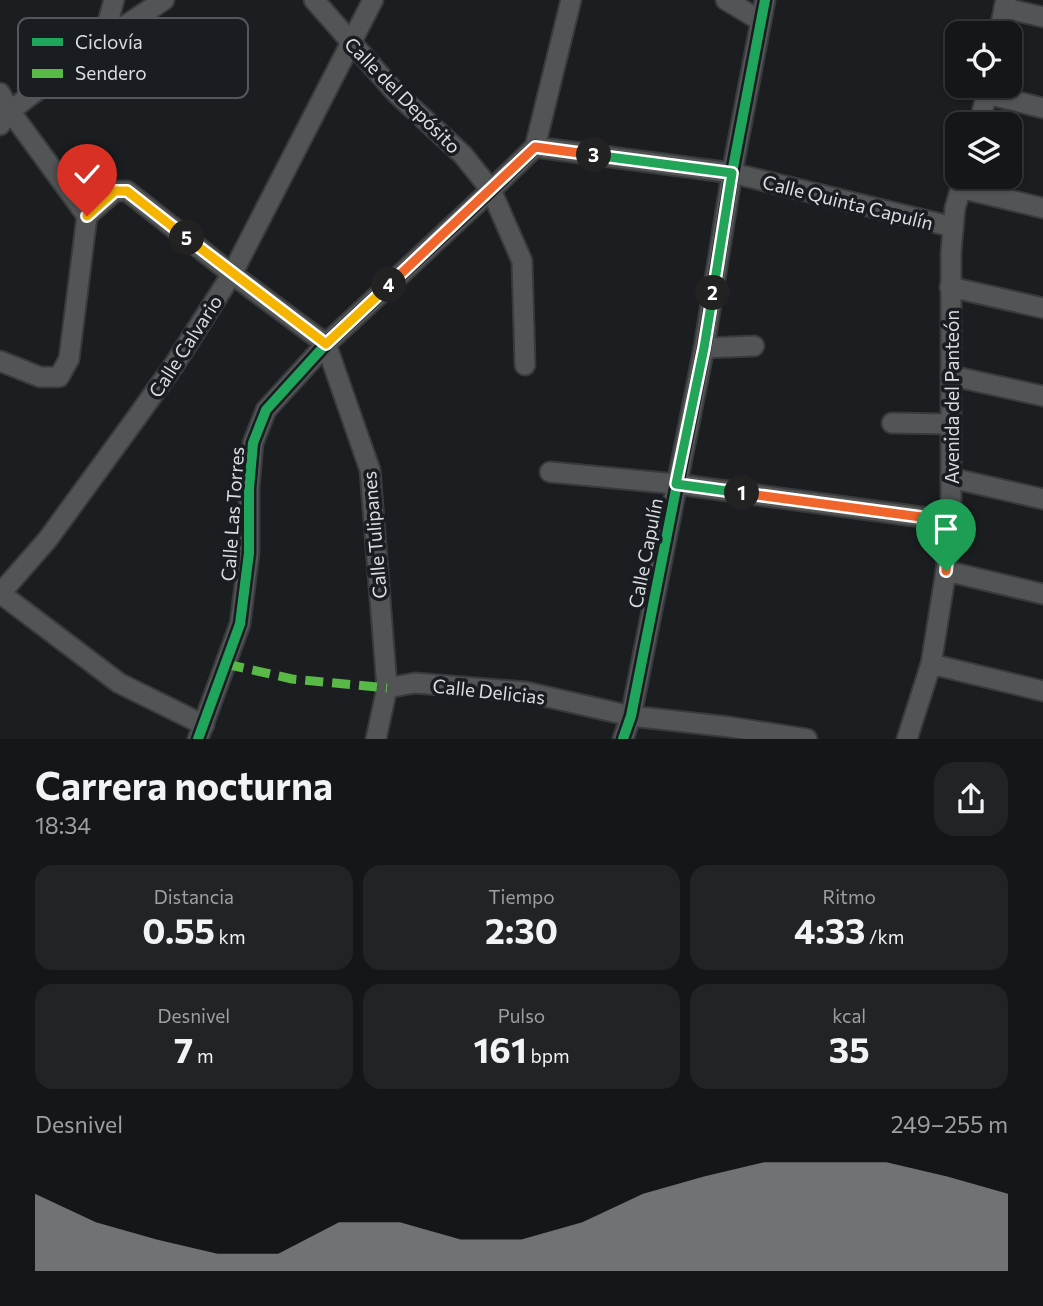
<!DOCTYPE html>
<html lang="es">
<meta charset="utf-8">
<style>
body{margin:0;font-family:Commissioner,sans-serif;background:#212325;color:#f1f3f6;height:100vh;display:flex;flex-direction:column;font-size:26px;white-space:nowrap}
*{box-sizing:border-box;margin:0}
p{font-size:23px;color:#9d9fa2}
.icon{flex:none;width:38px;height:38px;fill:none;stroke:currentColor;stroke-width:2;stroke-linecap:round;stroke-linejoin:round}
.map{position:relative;height:739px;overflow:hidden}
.side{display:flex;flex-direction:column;background:#141618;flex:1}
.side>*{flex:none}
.tools{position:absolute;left:945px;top:21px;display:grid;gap:14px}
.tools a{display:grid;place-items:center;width:77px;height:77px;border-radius:14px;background:#141618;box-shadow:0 2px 5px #0004,0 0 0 2px #333537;font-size:35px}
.pin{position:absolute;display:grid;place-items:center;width:60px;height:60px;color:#fff;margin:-72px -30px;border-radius:50% 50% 50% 0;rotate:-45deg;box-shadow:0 0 7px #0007}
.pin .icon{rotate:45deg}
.km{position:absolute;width:35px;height:35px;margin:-18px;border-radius:50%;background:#222;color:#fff;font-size:19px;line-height:35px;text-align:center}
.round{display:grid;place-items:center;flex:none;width:74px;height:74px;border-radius:21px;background:#212325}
.summary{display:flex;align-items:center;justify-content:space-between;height:119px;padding:0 35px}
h1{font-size:38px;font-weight:700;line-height:52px}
.figures{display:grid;grid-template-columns:repeat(3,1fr);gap:10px;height:119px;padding:7px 35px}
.figures div{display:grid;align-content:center;border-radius:18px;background:#212325;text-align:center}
.figures b{font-size:35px;font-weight:700}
.figures small{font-size:19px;font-weight:400}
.figures p{font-size:19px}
.chart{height:196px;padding:14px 35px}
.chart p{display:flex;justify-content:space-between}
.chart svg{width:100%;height:126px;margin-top:7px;fill:#97999d;opacity:.7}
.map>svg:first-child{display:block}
</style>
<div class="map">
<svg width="1043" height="739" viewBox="0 0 1043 739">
<rect width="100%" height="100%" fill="#1b1d20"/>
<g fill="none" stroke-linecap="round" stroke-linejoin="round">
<g stroke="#383a3c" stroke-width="23">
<g id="minor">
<polyline points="314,0 397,94 463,155 491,190 522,261 525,365"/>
<polyline points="726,0 761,21"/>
<polyline points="1004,8 1043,17"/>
<polyline points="999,33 1006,0"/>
<polyline points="103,40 114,0"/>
<polyline points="0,93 10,111 87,216"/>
<polyline points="987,94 1043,108"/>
<polyline points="979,124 989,86"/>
<polyline points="0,125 10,111 103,40 164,0"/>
<polyline points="535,147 732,173 953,227"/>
<polyline points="535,147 571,0"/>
<polyline points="960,188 1043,208"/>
<polyline points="87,216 115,191 127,191 232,274 326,344 370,470 387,688 376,739"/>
<polyline points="950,287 1043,308"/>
<polyline points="704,348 754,346"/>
<polyline points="0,361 40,377 59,377 69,359 87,216"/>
<polyline points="952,376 1043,396"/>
<polyline points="892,423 950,424"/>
<polyline points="550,472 676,484 951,521"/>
<polyline points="951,478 1043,499"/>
<polyline points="946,571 1043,594"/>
<polyline points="0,593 119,683 204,725"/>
<polyline points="0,594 48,539 137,417 174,365 232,274 373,0"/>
<polyline points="931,664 1043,691"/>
<polyline points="387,688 415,683 526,692 631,716 730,727 807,739"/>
<polyline points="198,739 240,624 249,553 249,488 253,443 266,410 326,344 491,190 535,147"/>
<polyline points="623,739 631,716 704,348 732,173 765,0"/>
<polyline points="907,739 931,664 946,571 951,521 951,252 955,208 964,177"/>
</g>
</g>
<use href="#minor" stroke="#525456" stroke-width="19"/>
<polyline stroke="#58b947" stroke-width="9" stroke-dasharray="18 9" stroke-linecap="butt" points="226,664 292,679 387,688"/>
<g stroke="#191d22" stroke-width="15">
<g id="cycleway">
<polyline points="198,739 240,624 249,553 249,488 253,443 266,410 326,344 491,190 535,147"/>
<polyline points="623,739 631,716 704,348 732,173 765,0"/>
</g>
</g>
<use href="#cycleway" stroke="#20a55d" stroke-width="10"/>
</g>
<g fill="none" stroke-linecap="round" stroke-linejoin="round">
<g stroke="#fff" stroke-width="14">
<polyline id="split-1" points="742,493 951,521 946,571"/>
</g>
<g stroke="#fff" stroke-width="14">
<polyline id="split-2" points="713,293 704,348 676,484 742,493"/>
</g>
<g stroke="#fff" stroke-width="14">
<polyline id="split-3" points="594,155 732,173 713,293"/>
</g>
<g stroke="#fff" stroke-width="14">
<polyline id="split-4" points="389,285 535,147 594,155"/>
</g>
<g stroke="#fff" stroke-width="14">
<polyline id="split-5" points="187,238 326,344 389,285"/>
</g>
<g stroke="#fff" stroke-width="14">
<polyline id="split-6" points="87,216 115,191 127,191 187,238"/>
</g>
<use href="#split-1" stroke="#f0652b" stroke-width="9"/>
<use href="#split-2" stroke="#22a559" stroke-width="9"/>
<use href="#split-3" stroke="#22a559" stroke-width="9"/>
<use href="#split-4" stroke="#f0652b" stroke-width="9"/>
<use href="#split-5" stroke="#f5b400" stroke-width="9"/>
<use href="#split-6" stroke="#f5b400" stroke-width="9"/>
</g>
<g text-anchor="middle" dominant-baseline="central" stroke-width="7" stroke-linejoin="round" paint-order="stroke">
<g font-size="19" fill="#dadce0" stroke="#191d22">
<text transform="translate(403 95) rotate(45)">Calle del Depósito</text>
<text transform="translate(848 202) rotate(14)">Calle Quinta Capulín</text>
<text transform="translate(185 346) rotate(-57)">Calle Calvario</text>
<text transform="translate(951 397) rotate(-90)">Avenida del Panteón</text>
<text transform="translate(232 514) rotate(-86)">Calle Las Torres</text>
<text transform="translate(374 535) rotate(-95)">Calle Tulipanes</text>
<text transform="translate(645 553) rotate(-79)">Calle Capulín</text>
<text transform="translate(489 691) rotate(6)">Calle Delicias</text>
</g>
</g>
<rect x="18" y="18" width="230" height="80" rx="10" fill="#191d22" stroke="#53565b" stroke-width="2"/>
<rect x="32" y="38" width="31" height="8" fill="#20a55d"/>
<rect x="32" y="69" width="31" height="9" fill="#58b947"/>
<g font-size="19" fill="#dadce0">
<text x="75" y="49">Ciclovía</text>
<text x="75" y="80">Sendero</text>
</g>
</svg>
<div class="tools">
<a><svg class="icon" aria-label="locate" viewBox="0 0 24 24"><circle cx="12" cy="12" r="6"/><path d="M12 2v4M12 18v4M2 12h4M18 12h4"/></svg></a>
<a><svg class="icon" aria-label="layers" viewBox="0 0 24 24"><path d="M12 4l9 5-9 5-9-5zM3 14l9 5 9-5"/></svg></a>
</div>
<div class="pin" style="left:946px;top:571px;background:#1e9e55"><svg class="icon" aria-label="arrive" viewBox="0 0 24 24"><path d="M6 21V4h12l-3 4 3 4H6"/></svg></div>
<div class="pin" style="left:87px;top:216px;background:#d93025"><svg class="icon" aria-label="check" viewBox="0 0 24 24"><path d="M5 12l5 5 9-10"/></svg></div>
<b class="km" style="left:742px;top:493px">1</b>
<b class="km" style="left:713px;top:293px">2</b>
<b class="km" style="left:594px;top:155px">3</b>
<b class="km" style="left:389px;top:285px">4</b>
<b class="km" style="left:187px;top:238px">5</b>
</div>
<section class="side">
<div class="summary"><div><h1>Carrera nocturna</h1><p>18:34</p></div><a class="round"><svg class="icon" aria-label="share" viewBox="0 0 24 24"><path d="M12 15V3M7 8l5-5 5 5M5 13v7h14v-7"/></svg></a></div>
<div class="figures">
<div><p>Distancia</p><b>0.55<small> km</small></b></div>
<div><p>Tiempo</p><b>2:30</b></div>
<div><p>Ritmo</p><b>4:33<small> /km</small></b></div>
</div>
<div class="figures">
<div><p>Desnivel</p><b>7<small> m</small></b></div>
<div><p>Pulso</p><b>161<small> bpm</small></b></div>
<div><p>kcal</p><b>35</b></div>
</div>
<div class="chart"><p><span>Desnivel</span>249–255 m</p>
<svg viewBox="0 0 160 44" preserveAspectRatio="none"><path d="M0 44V17L10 27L20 33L30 38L40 38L50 27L60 27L70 33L80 33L90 27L100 17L110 11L120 6L130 6L140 6L150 11L160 17V44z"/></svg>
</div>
</section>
